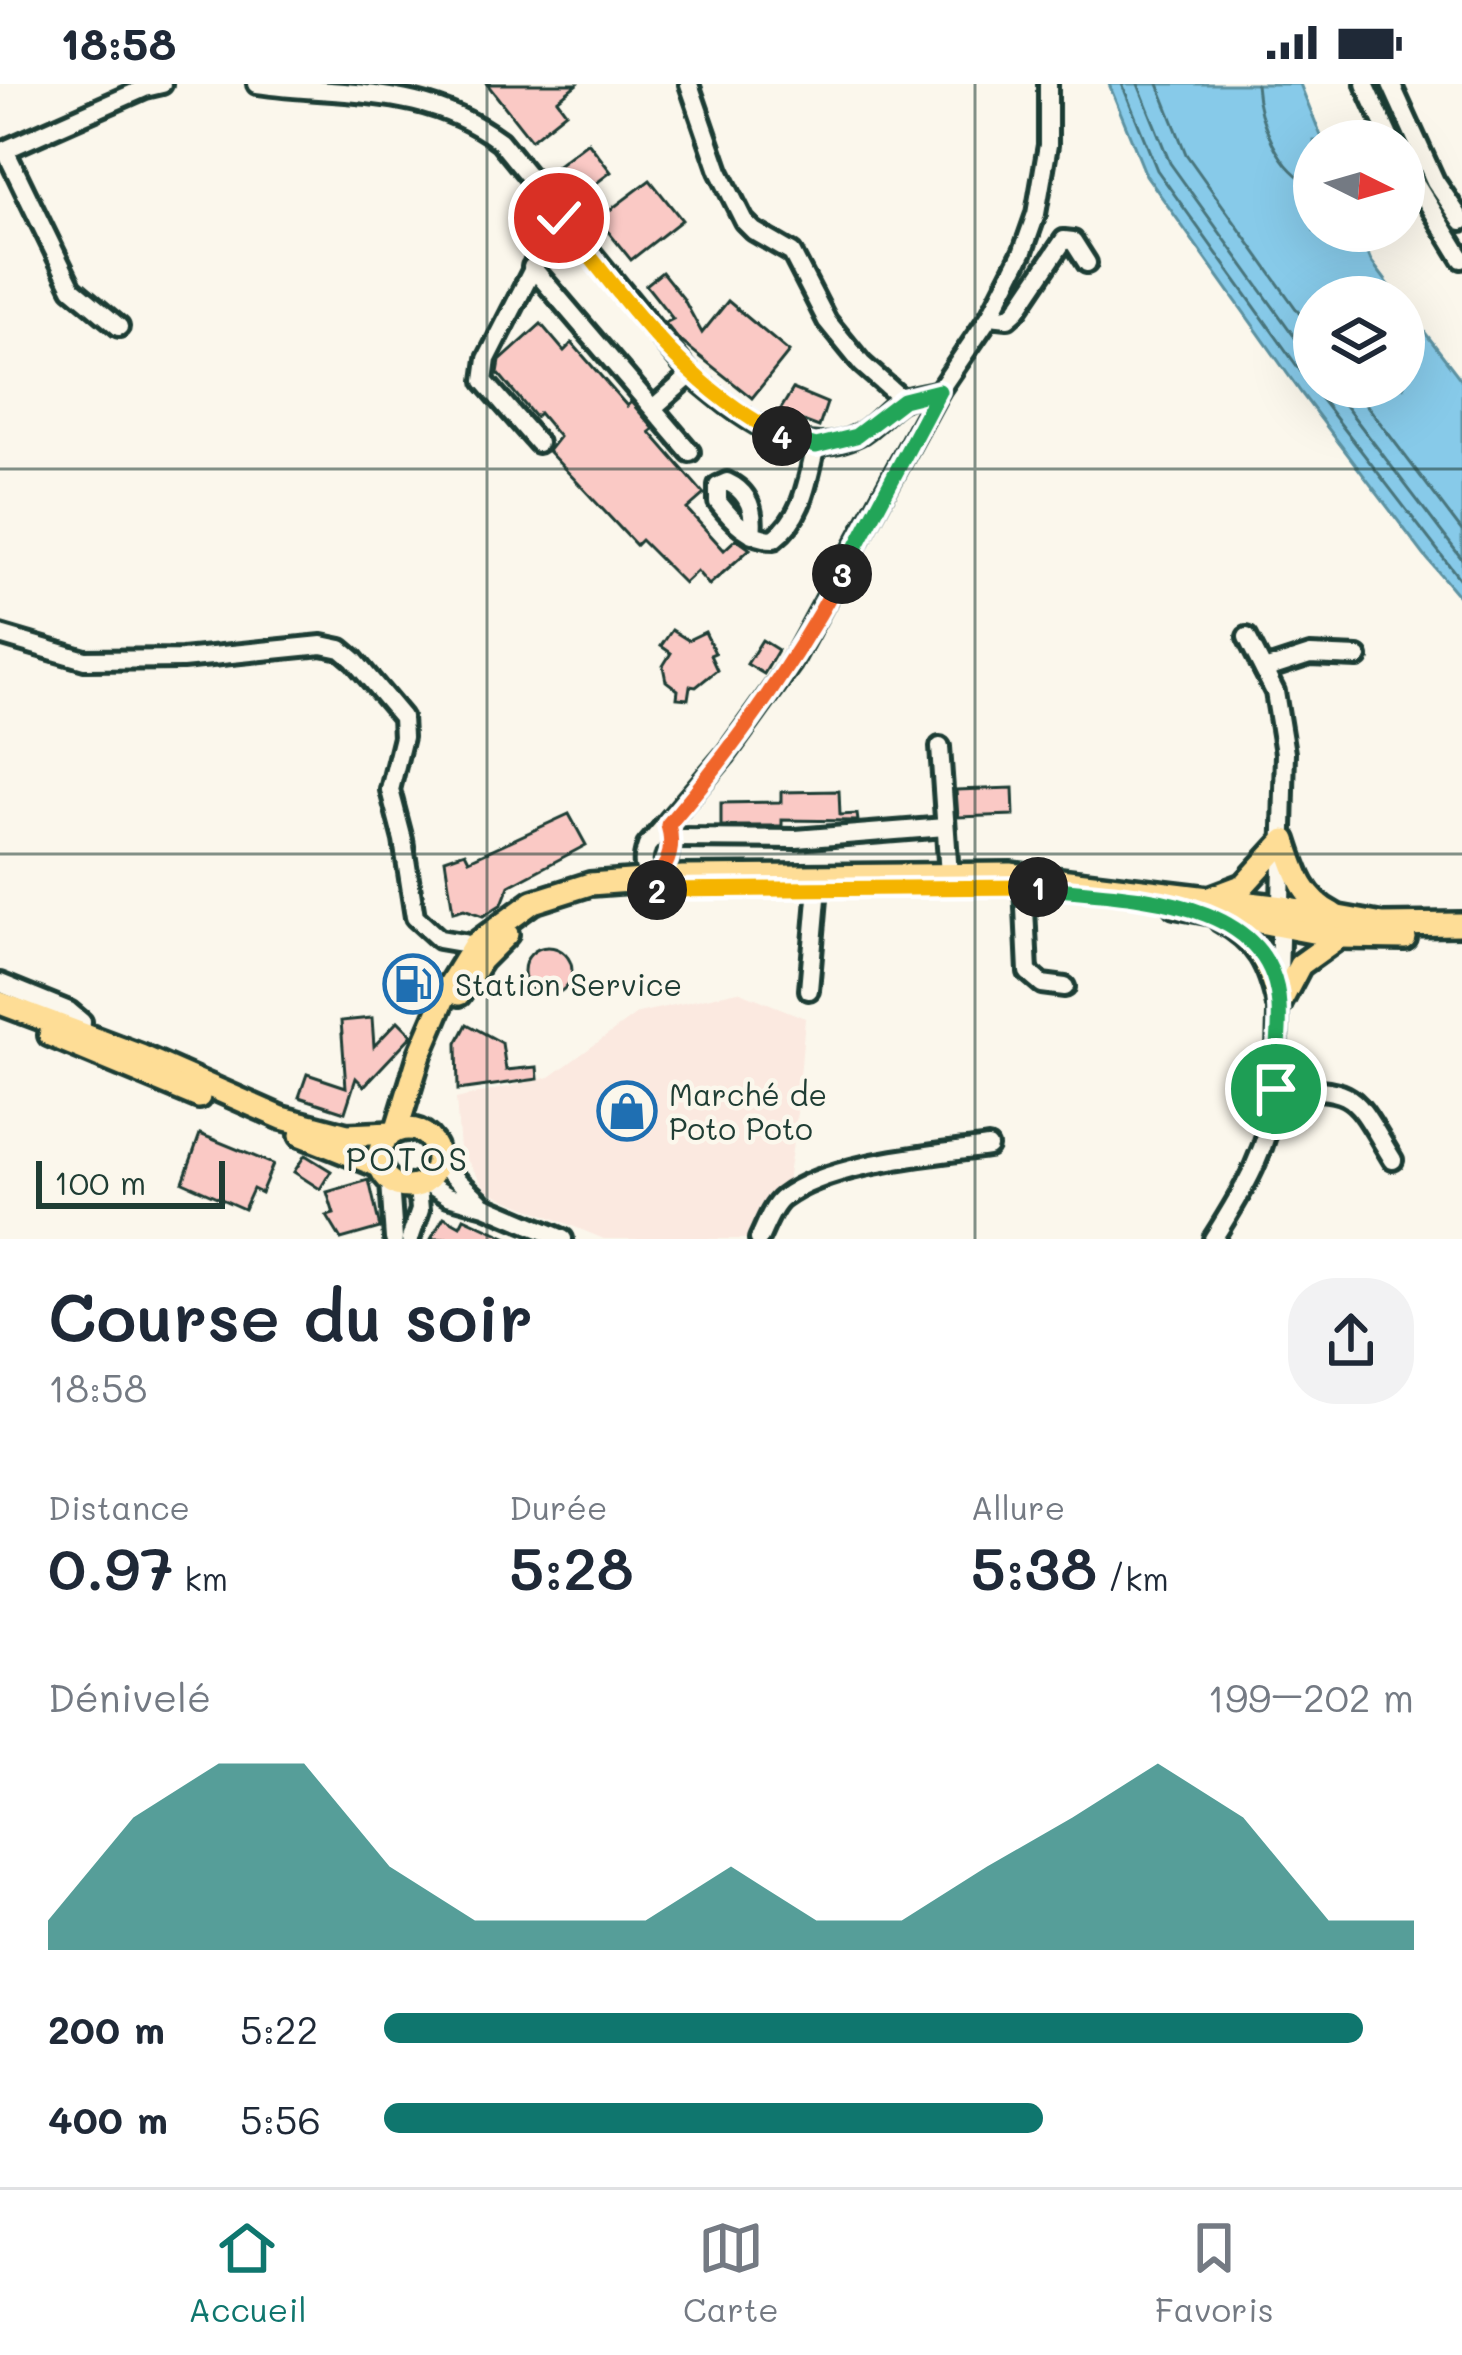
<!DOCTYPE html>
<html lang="fr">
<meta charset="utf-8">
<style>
body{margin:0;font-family:Mali,sans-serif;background:#f2f2f3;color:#1f2937;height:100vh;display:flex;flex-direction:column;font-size:45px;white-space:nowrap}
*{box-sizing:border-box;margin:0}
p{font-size:39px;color:#747a83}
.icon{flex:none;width:66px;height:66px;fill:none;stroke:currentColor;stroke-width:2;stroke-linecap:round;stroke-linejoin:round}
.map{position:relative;height:1155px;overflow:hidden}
.panel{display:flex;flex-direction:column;background:#fff;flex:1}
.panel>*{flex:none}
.needle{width:78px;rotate:95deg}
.controls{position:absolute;left:1293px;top:36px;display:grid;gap:24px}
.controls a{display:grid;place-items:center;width:132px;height:132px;border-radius:50%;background:#fff;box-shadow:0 12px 48px #0002;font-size:60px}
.scale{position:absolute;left:36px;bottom:30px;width:189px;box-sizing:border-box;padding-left:12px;border:6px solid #1f3d34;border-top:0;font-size:33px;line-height:42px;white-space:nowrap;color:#1f3d34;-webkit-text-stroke:9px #fbf7ec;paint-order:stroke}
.pin{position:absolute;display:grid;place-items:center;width:102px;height:102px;color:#fff;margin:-51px;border:6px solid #fff;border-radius:50%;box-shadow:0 3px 12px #0007}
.km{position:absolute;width:60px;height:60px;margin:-30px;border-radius:50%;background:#222;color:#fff;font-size:33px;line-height:60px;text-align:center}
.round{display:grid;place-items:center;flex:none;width:126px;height:126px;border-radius:48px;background:#f2f2f3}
.head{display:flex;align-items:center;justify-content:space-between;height:204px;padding:0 48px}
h1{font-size:66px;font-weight:600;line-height:90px}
.stats{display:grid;grid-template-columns:repeat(3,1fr);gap:18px;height:204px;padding:12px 48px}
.stats div{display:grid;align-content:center}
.stats b{font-size:60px;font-weight:600}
.stats small{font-size:33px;font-weight:400}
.stats p{font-size:33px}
.chart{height:336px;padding:24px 48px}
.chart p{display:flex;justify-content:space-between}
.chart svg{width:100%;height:216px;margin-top:12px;fill:#0f766e;opacity:.7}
ul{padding:0 48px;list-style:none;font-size:39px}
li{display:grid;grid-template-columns:192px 144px 1fr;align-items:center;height:90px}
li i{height:30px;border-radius:15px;background:#0f766e}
.status{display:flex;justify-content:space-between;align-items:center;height:84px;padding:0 60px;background:#fff;direction:ltr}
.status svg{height:33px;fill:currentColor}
.tab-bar{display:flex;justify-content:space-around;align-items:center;height:168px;border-top:3px solid #e0e1e3;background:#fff;font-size:33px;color:#747a83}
.tab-bar a{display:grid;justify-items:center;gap:6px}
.tab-bar .active{color:#0f766e}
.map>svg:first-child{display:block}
</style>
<div class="status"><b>18:58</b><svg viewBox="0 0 49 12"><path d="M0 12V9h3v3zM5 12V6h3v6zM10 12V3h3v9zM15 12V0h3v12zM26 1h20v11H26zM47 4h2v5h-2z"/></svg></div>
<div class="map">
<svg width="1462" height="1155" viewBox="0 0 1462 1155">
<rect width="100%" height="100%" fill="#fbf7ec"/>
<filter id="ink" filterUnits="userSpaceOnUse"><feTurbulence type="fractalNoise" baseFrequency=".00833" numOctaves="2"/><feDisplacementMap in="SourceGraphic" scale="24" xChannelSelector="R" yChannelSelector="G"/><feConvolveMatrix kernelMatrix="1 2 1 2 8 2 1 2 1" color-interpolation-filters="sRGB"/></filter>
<g filter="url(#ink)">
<polygon fill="#fbe9e0" points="738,907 805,934 796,1040 782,1130 770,1155 604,1155 487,1107 460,1065 456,1015 550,993 638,929"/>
<polygon fill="#87cae9" stroke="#5d92a1" stroke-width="3" points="1109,0 1300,0 1323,57 1314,57 1314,147 1359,147 1371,177 1398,213 1314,213 1314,303 1404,303 1404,221 1462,297 1462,516 1424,471 1302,310 1146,91"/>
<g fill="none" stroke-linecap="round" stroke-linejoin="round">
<g stroke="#49757c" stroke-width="3">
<polyline points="1122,0 1157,86 1312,303 1462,498"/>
<polyline points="1138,0 1170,79 1314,280"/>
<polyline points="1158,0 1186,70 1314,250"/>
<path d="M1256,0C1258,35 1279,89 1314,101"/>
<polyline points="1331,303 1462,475"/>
<polyline points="1353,303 1462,447"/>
</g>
</g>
<g fill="#fac9c5" stroke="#1f3d34" stroke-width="3">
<polygon points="487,0 577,0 557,16 566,28 531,56"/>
<polygon points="588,58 611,88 578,113 555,83"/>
<polygon points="650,96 682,136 631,176 598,135"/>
<polygon points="662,188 683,214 702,249 728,217 789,268 752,314 678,255 665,239 673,235 646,201"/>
<polygon points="541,240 564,267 572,259 627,322 631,318 654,345 650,348 704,410 687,425 724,466 736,455 750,465 709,501 697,487 684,499 641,456 636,461 548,367 559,353 539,329 535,333 498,289 500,277"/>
<polygon points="793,305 827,319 819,343 779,328"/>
<polygon points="672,546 688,556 705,548 715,569 710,571 717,586 696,603 690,602 688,615 677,614 678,606 666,597 663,582 671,569 661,562"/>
<polygon points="762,556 778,566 764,590 747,580"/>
<polygon points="1013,704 1014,731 958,733 956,706"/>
<polygon points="839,707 840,731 857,730 858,737 782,736 782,742 721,742 721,719 781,718 781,708"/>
<polygon points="569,730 586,761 509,802 502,820 483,832 464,825 453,828 445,775 465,768 469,776"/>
<circle cx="548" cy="887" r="24"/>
<polygon points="372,934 374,962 398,937 412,951 364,1002 356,994 345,1028 299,1013 307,990 346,1003 341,937"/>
<polygon points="467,940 502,959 506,986 537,983 538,995 458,1006 457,959"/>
<polygon points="200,1050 273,1080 261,1109 253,1105 244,1125 183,1098"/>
<polygon points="305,1071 331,1087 320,1105 294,1088"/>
<polygon points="369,1096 380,1144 341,1155 327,1132 334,1130 327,1108"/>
<polygon points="444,1133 460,1142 464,1134 510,1155 431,1155"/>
</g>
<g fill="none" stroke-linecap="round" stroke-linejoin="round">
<g stroke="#1f3d34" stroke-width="26">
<g id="minor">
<path d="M257,0C347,13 423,0 500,57L691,291C734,328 798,382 858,351C875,343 886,325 902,316C913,311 928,310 939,307"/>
<polyline points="689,0 719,87 744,137 754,147 792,169 827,237 862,280 903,316"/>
<polyline points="1365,0 1391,57"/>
<polyline points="1391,0 1435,97 1462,137"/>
<polyline points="5,66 72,204 119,243"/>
<polyline points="0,68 145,4 162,0"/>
<polyline points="1404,80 1462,175"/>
<polyline points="532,183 690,368"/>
<polyline points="990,232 1008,234 1017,226 1064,156 1073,157 1087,179"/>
<polyline points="653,324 691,291"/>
<polyline points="538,359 484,297 487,275 559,134"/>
<path d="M752,450C755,427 749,408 727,398L718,402V418C732,436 750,455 774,455C804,432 807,397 816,362"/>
<polyline points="0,551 85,576 182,575 322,561 341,565 354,576 402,633 403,653 390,706 403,756 415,833 439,855 474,861"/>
<polyline points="1264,586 1310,571 1358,573"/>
<polyline points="940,663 949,791"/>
<polyline points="672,754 796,755 945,743"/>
<polyline points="655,795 666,784 670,747"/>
<polyline points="1024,802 1028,888 1042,900 1065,903"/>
<path d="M655,806V795C641,785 642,777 647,762L726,670L791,580L939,307L990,232L1023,167L1036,130L1048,61V0"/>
<polyline points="0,899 69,927 82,938 80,955"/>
<polyline points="809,906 818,803"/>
<path d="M1276,1005C1359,1005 1351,1007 1393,1076"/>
<polyline points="437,1077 480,1117"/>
<polyline points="390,1098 394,1155"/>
<polyline points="425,1098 448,1112 485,1122 563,1155"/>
<polyline points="410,1155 420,1126 418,1102"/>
<path d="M759,1155C765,1143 772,1122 783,1114C829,1079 931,1071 988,1063"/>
<path d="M1213,1155C1244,1106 1270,1063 1276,1005L1285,669L1275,608L1247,553"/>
</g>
</g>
<g stroke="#1f3d34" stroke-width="30">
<g id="major">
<path d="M1215,812L1244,801L1285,756C1295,786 1302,815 1333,830"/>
<polyline points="1175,822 1339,853 1405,854"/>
<path d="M1221,836C1259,857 1270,881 1279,921"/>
<polyline points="459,910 481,876 507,850"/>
<polyline points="0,919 141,972 282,1034 347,1051 392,1049"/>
<polyline points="1279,921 1300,881 1339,853"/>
<polyline points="50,951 199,1013"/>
<circle cx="408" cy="1074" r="29"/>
<polyline points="397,1045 420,970 450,900 474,861 533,818 590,800 683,793 1010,790 1283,823 1383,841 1462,840"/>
<polyline points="301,1051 379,1082"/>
</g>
</g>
<use href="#minor" stroke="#fbf7ec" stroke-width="16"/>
<use href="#major" stroke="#fedd96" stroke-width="21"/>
</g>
</g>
<g fill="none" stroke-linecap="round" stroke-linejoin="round" filter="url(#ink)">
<g stroke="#fff" stroke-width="24">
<path id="split-1" d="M1038,803C1120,813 1273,809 1279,922C1281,949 1275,977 1276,1005"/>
</g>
<g stroke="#fff" stroke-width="24">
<polyline id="split-2" points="657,806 1038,803"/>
</g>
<g stroke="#fff" stroke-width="24">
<path id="split-3" d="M657,806L655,795C670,780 674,761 668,741C735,663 793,580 842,490"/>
</g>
<g stroke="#fff" stroke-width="24">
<polyline id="split-4" points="782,352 816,362 856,352 903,316 939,307 842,490"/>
</g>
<g stroke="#fff" stroke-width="24">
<path id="split-5" d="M559,134C628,218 683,302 782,352"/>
</g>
<use href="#split-1" stroke="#22a559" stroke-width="15"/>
<use href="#split-2" stroke="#f5b400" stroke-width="15"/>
<use href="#split-3" stroke="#f0652b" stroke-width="15"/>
<use href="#split-4" stroke="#22a559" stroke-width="15"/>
<use href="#split-5" stroke="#f5b400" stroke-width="15"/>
</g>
<path fill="none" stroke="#1f3d34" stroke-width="3" stroke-opacity="0.55" d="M487,0V1155M975,0V1155M0,385H1462M0,770H1462"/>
<defs>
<g id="fuel-ring" transform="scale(3)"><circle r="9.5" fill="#fbf7ec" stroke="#1f6fb2" stroke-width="1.5"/><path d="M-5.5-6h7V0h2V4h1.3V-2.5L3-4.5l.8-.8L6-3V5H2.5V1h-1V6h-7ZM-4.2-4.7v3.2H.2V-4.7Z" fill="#1f6fb2"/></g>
<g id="shop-ring" transform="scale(3)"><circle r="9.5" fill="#fbf7ec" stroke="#1f6fb2" stroke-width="1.5"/><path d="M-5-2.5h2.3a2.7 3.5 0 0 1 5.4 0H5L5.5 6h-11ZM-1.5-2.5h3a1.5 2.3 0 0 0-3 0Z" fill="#1f6fb2"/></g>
</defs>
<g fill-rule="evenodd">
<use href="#fuel-ring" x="413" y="900"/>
<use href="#shop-ring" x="627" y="1027"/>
</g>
<g text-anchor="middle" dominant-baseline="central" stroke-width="9" stroke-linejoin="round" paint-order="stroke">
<g font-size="30" fill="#1f3d34" stroke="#fbf7ec" text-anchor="start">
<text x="455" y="900">Station Service</text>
<text x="669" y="1010">Marché de<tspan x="669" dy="34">Poto Poto</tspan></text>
</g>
<g font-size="33" letter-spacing="3" fill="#1f3d34" stroke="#fbf7ec">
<text x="408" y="1073">POTOS</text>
</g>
</g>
</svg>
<div class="controls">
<a><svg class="needle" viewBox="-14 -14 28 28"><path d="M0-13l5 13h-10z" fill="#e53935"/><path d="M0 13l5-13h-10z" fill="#747a83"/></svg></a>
<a><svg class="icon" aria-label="layers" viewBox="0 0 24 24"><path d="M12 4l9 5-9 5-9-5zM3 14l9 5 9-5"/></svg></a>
</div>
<div class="scale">100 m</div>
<div class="pin" style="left:1276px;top:1005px;background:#1e9e55"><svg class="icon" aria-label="arrive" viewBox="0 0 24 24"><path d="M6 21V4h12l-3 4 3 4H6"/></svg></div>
<div class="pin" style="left:559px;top:134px;background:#d93025"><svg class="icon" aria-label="check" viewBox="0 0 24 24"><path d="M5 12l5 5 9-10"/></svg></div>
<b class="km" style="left:1038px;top:803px">1</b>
<b class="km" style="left:657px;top:806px">2</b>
<b class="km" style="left:842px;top:490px">3</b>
<b class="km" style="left:782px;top:352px">4</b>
</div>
<section class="panel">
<div class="head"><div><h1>Course du soir</h1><p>18:58</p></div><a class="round"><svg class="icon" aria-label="share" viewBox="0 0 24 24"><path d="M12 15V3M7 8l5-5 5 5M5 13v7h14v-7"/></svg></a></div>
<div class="stats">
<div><p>Distance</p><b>0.97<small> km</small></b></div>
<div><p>Durée</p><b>5:28</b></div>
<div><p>Allure</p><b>5:38<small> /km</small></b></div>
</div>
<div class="chart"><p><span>Dénivelé</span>199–202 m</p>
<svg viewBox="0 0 160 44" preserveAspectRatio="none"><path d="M0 44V38L10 17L20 6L30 6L40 27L50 38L60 38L70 38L80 27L90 38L100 38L110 27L120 17L130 6L140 17L150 38L160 38V44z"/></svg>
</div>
<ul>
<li><b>200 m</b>5:22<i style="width:95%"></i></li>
<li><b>400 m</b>5:56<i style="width:64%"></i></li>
</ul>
</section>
<nav class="tab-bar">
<a class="active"><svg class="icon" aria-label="home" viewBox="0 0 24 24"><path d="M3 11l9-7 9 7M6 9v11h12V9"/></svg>Accueil</a>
<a><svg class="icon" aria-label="map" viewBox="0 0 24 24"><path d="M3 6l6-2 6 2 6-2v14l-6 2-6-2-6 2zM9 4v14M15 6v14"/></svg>Carte</a>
<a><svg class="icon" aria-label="saved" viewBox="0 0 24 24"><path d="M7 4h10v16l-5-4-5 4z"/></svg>Favoris</a>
</nav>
